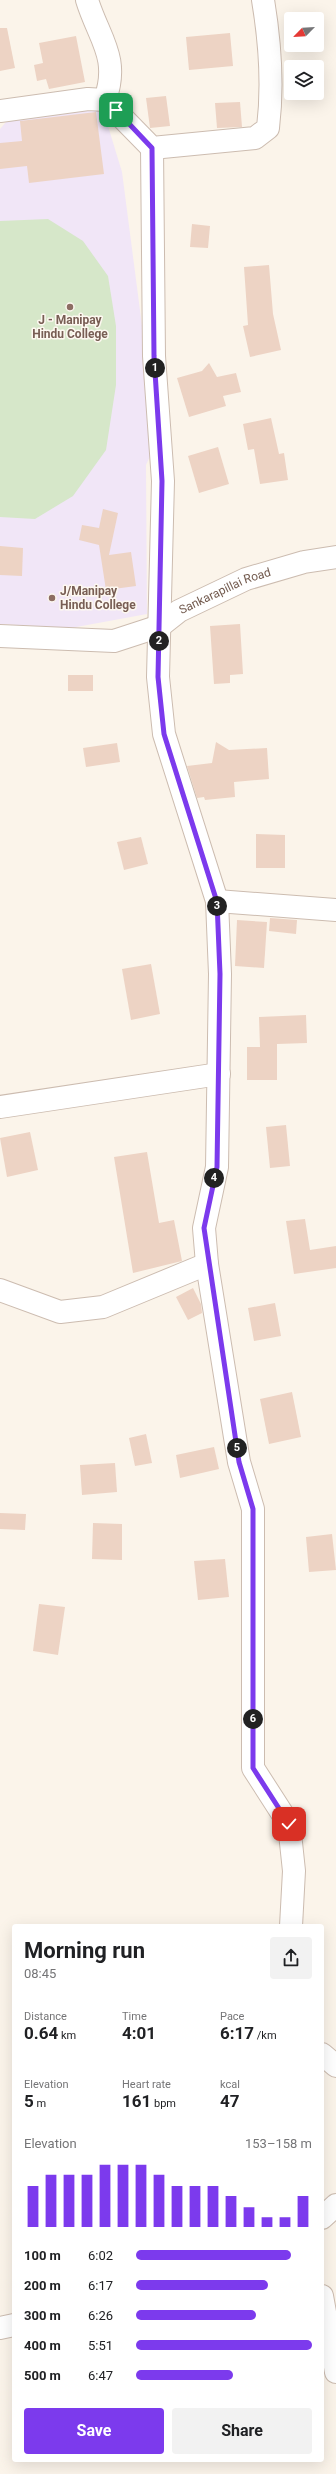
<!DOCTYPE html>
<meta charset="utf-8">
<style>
body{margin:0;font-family:Roboto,sans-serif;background:#f2f2f2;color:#202124;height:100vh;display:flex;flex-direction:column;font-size:15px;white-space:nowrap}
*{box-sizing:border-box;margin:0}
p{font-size:13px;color:#757577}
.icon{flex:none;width:22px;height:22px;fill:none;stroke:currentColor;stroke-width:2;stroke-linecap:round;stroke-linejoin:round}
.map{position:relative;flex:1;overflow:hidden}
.drawer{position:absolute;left:12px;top:1924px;width:312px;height:538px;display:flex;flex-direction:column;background:#fff;border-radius:4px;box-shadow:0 4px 16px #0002}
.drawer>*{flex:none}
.needle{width:26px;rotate:246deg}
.buttons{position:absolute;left:284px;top:12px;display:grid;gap:8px}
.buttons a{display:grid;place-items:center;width:40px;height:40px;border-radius:4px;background:#fff;box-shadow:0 4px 16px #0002;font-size:20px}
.pin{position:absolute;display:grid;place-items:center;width:34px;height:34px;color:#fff;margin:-17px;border-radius:8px;box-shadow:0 2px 6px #0006}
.km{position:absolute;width:20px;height:20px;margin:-10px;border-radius:50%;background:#222;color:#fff;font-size:11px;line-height:20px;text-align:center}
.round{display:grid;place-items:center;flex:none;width:42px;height:42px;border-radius:4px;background:#f2f2f2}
.headline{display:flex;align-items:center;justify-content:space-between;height:68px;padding:0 12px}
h1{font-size:22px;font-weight:700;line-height:30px}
.stats{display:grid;grid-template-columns:repeat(3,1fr);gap:6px;height:68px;padding:4px 12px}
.stats div{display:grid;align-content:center}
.stats b{font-size:17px;font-weight:700}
.stats small{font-size:11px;font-weight:400}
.stats p{font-size:11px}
.chart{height:112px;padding:8px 12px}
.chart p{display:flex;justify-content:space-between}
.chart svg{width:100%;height:72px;margin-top:4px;stroke:#7c3aed;stroke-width:6}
.button{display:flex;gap:8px;margin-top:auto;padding:8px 12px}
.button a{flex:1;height:46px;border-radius:4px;background:#7c3aed;color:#fff;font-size:16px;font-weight:700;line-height:46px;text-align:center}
.button a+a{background:#f2f2f2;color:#202124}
ul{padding:0 12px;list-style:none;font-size:13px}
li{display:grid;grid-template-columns:64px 48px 1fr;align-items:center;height:30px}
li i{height:10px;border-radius:5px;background:#7c3aed}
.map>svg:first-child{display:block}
</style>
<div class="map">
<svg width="336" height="2474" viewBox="0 0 336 2474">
<rect width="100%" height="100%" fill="#fbf4ea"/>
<polygon fill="#f1e6f7" points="101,103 122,172 157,441 146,465 147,614 71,628 0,624 0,129 14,113"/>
<polygon fill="#d6e7c9" points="48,219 83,241 108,276 116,326 116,385 106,450 73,496 35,519 0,517 0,221"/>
<g fill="#edd3c4">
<polygon points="0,28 7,28 15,68 0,71"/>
<polygon points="230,33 233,66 189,70 186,37"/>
<polygon points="76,36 85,82 49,89 46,79 37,81 34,65 43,63 39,43"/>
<polygon points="166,96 170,126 150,128 146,98"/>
<polygon points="240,102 242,127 217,128 215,103"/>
<polygon points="96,112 104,174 29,183 27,166 0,169 0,143 22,141 20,121"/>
<polygon points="192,224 210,226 208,248 190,247"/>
<polygon points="269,265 273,314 281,350 250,357 243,326 248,325 244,267"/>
<polygon points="209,363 217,377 236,373 241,392 223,396 226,406 189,417 177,378 202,371"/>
<polygon points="271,418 279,454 284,453 288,480 260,484 254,449 248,450 243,424"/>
<polygon points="218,447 229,484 199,493 188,456"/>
<polygon points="103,509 118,513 109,555 131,552 136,586 106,590 99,545 79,540 82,525 99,528"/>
<polygon points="0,546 23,548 22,576 0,575"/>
<polygon points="240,624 243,674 230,675 230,683 214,684 210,626"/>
<rect x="68" y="675" width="25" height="16"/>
<polygon points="216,742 229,750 267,748 269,779 234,782 235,797 205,800 204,797 197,798 187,766 212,763"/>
<polygon points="117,743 120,762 86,767 83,748"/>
<polygon points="256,834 285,835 285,868 256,868"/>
<polygon points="141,837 148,864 124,870 117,842"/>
<polygon points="270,918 297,920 296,934 269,931"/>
<polygon points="237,920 267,922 264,968 235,966"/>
<polygon points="151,964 160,1014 131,1020 122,969"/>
<polygon points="306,1015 307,1043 277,1044 277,1080 247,1080 247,1047 260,1047 259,1017"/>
<polygon points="286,1125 290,1166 270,1168 266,1127"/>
<polygon points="30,1132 38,1170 7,1177 0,1138"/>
<polygon points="147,1152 159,1223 174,1220 182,1261 133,1273 114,1157"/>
<polygon points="305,1219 310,1250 336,1246 336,1268 294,1274 286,1221"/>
<polygon points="193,1288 201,1304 202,1313 188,1320 176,1297"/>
<polygon points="275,1303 281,1336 254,1341 248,1308"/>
<polygon points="292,1392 301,1437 269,1444 260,1399"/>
<polygon points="146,1434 152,1463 135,1466 129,1438"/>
<polygon points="214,1447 219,1469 180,1478 176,1455"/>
<polygon points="115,1463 117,1492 82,1495 80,1465"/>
<polygon points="0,1513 26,1514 25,1530 0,1529"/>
<polygon points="93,1523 122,1524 122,1560 92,1559"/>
<polygon points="332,1534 336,1570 309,1572 306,1537"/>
<polygon points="225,1559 229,1597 198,1600 194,1561"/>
<polygon points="39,1604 65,1607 58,1655 33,1651"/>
</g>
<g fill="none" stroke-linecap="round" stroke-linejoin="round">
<g stroke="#ccbcb0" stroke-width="24">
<g id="minor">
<path d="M87,0C99,39 120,57 105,100"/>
<path d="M0,111L88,99L105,100L152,148L255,138L268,128C273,87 270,42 263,0"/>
<polyline points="152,148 154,356 163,481 158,677 164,734 217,901 220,974 217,1167 204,1228 207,1264 239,1462 253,1509 253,1768 289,1824 294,1871 291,1926"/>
<path id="s1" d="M0,636L114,641L160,626L179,611L246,579L304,562L336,557"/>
<polyline points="217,901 336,910"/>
<polyline points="0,1107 219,1074"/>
<polyline points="0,1290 60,1312 103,1307 207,1264"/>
<polyline points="322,2054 336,2066"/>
<polyline points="322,2218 336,2205"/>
<polyline points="322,2296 336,2372"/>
<polyline points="0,2328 14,2325"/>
</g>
</g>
<use href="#minor" stroke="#fff" stroke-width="22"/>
</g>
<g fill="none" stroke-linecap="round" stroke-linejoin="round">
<g stroke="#fff" stroke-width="8">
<polyline id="route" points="116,110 152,148 154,356 162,481 158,677 164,734 217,902 220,974 217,1167 204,1228 239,1462 253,1509 253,1768 289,1824"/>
</g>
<use href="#route" stroke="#7c3aed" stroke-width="5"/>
</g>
<g fill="#8d6e63" stroke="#fdf8f0" stroke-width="1.5">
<circle cx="70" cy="307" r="4"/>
<circle cx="52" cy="598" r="4"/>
</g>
<g text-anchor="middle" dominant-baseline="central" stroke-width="3" stroke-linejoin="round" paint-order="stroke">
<g font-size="12" font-weight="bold" fill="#785e54" stroke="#fdf8f0">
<text x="70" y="320">J - Manipay<tspan x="70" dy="14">Hindu College</tspan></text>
<text x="60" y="591" text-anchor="start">J/Manipay<tspan x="60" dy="14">Hindu College</tspan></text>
</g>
<g font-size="12" fill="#735b4f" stroke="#fdf8f0">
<text stroke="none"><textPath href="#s1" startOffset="237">Sankarapillai Road</textPath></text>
</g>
</g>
</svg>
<div class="buttons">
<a><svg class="needle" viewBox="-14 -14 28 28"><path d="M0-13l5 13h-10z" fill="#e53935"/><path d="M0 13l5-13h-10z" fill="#757577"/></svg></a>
<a><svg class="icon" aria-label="layers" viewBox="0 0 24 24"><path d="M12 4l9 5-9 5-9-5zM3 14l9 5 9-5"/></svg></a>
</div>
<div class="pin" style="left:116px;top:110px;background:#1e9e55"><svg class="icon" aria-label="arrive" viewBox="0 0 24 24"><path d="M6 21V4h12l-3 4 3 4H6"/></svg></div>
<div class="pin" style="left:289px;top:1824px;background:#d93025"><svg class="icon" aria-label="check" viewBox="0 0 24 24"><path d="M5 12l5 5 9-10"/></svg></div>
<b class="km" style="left:155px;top:368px">1</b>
<b class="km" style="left:159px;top:641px">2</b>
<b class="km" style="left:217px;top:906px">3</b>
<b class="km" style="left:214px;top:1178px">4</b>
<b class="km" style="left:237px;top:1448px">5</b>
<b class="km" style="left:253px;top:1719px">6</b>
<section class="drawer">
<div class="headline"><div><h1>Morning run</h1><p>08:45</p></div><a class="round"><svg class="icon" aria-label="share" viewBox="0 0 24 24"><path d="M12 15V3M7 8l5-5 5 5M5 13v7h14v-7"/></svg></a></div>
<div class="stats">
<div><p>Distance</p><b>0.64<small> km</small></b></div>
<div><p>Time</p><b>4:01</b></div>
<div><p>Pace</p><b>6:17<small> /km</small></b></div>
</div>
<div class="stats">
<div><p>Elevation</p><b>5<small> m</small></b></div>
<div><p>Heart rate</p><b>161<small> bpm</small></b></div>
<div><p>kcal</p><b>47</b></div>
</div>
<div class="chart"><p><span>Elevation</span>153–158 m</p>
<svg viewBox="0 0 160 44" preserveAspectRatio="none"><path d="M5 44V19M15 44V12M25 44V12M35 44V12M45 44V6M55 44V6M65 44V6M75 44V12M85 44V19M95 44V19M105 44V19M115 44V25M125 44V32M135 44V38M145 44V38M155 44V25"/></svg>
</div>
<ul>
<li><b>100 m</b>6:02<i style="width:88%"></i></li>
<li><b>200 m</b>6:17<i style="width:75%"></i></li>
<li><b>300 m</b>6:26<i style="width:68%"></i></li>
<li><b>400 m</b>5:51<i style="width:100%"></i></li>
<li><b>500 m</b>6:47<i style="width:55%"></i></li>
</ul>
<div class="button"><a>Save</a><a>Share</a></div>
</section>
</div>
